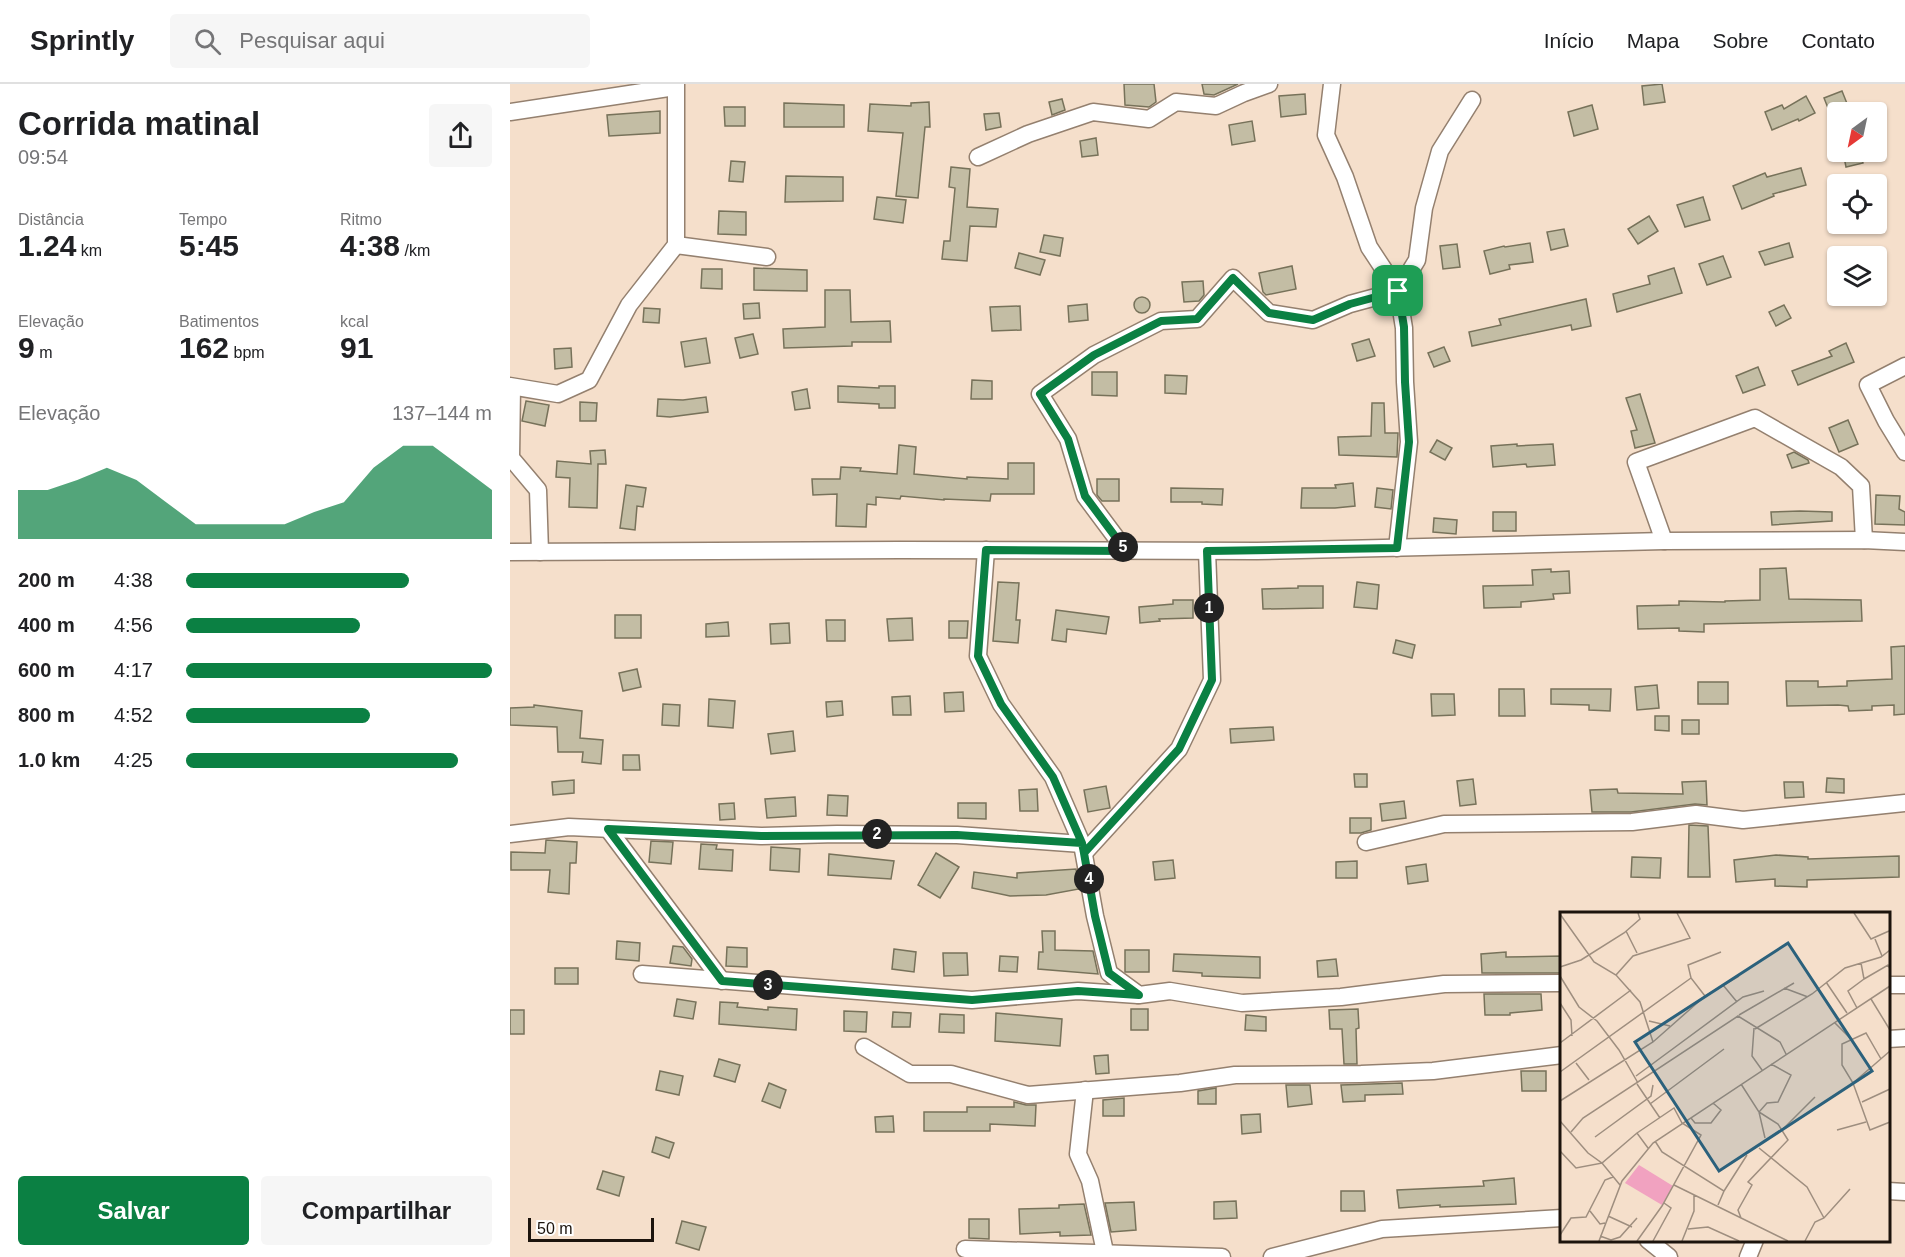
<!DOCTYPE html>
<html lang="pt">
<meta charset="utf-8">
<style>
body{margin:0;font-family:Arial,sans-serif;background:#f6f6f6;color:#202124;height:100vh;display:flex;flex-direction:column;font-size:22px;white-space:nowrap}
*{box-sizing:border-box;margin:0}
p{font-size:20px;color:#757577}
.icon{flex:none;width:33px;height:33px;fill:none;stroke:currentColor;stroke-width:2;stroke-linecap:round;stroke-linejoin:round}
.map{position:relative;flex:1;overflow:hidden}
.details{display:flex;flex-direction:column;background:#fff;width:510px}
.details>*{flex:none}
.needle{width:39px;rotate:213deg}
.buttons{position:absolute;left:1317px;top:18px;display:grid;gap:12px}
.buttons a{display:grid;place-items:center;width:60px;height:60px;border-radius:6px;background:#fff;box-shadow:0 2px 4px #0004;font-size:30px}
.scale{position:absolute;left:18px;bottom:15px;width:126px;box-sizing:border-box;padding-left:6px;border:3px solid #1c140d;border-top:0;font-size:16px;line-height:21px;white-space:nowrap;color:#1c140d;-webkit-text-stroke:4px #fff;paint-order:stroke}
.pin{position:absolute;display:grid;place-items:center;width:51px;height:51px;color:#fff;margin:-26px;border-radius:12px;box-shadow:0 3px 9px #0006}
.km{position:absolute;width:30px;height:30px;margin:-15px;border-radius:50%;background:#222;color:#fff;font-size:16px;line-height:30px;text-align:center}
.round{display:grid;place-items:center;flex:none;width:63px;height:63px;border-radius:6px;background:#f6f6f6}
.overview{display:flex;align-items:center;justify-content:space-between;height:102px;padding:0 18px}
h1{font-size:33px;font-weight:700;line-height:45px}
.figures{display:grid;grid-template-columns:repeat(3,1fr);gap:9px;height:102px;padding:6px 18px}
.figures div{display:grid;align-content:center}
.figures b{font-size:30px;font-weight:700}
.figures small{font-size:16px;font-weight:400}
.figures p{font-size:16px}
.chart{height:168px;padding:12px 18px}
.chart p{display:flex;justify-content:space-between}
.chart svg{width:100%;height:108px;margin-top:6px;fill:#0b8043;opacity:.7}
.action{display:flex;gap:12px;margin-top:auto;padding:12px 18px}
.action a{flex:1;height:69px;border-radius:6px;background:#0b8043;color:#fff;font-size:24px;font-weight:700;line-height:69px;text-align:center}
.action a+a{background:#f6f6f6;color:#202124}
ul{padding:0 18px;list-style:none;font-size:20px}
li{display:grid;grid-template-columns:96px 72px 1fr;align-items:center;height:45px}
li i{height:15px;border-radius:8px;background:#0b8043}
header{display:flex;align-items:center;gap:36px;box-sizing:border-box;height:84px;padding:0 30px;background:#fff;border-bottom:2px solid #e0e0e0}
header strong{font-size:28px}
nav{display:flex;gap:33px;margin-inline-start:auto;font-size:21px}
.search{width:420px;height:54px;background:#f6f6f6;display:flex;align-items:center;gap:15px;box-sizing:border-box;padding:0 21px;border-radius:6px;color:#757577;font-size:22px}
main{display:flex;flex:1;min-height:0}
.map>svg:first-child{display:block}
</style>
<header>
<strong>Sprintly</strong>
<div class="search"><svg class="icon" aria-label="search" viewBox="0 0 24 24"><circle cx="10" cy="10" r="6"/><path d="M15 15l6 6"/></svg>Pesquisar aqui</div>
<nav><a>Início</a><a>Mapa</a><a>Sobre</a><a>Contato</a></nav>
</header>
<main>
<section class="details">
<div class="overview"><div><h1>Corrida matinal</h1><p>09:54</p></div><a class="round"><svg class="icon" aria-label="share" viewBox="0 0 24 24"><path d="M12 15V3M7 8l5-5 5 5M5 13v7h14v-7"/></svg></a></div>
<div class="figures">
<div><p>Distância</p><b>1.24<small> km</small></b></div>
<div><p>Tempo</p><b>5:45</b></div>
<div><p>Ritmo</p><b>4:38<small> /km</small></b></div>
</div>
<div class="figures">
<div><p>Elevação</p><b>9<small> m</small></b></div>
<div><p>Batimentos</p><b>162<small> bpm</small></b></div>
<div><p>kcal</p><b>91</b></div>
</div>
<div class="chart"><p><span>Elevação</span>137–144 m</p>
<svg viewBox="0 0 160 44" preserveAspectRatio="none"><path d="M0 44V24L10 24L20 20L30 15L40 20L50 29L60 38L70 38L80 38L90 38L100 33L110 29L120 15L130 6L140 6L150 15L160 24V44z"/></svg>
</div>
<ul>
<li><b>200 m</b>4:38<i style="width:73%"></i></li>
<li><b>400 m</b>4:56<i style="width:57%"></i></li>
<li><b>600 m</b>4:17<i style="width:100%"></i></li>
<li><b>800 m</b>4:52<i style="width:60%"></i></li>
<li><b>1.0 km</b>4:25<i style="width:89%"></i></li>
</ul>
<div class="action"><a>Salvar</a><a>Compartilhar</a></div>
</section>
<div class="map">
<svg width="1395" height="1173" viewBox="0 0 1395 1173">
<rect width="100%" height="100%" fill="#f5dfcb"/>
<g fill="#c3bda4" stroke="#77725a" stroke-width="1.5">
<polygon points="614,0 644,0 646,18 639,23 615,21"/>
<polygon points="692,0 728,0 704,11 694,10"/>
<polygon points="1152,0 1155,18 1134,21 1132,2"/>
<polygon points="1332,7 1340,27 1328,28 1328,32 1322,34 1314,14"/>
<polygon points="795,10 796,30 771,33 769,12"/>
<polygon points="1296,12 1305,29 1289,37 1288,35 1262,46 1255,28 1272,21 1274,25"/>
<polygon points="552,15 555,26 542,31 539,18"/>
<polygon points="419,18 420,43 415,43 408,114 386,112 393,49 358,47 360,20 401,22 401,19"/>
<polygon points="274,19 334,21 334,43 274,43"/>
<polygon points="1082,21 1088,45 1064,52 1058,28"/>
<polygon points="214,23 235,23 235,42 215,42"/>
<polygon points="150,27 150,49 99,52 97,31"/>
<polygon points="489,29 491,43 476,46 474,30"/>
<polygon points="742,37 745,57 722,61 719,41"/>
<polygon points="586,54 588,71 572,73 570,57"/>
<polygon points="1333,68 1350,68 1353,79 1336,83"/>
<polygon points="221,77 235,78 233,98 219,97"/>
<polygon points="441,83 460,85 457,123 488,125 486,143 460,142 457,177 432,175 434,157 440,157 445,104 439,103"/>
<polygon points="1291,84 1296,101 1263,110 1264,112 1232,125 1223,102 1255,89 1257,93"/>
<polygon points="276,92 333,93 333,117 275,118"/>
<polygon points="367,113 396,116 393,139 364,135"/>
<polygon points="1193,113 1200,136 1175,143 1167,121"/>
<polygon points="209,127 236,128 236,151 208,150"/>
<polygon points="1139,132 1148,147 1128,160 1118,145"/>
<polygon points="1054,145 1058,162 1041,166 1037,148"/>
<polygon points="534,151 553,154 550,172 530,168"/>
<polygon points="1020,159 1023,178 999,181 1000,185 980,190 974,167 994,162 995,163"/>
<polygon points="1279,159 1283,173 1255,181 1249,168"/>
<polygon points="947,160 950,183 933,185 930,162"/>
<polygon points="509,169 535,176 530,191 505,184"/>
<polygon points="1213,172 1221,193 1197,201 1189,180"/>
<polygon points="782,182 786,205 756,211 753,208 749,189"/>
<polygon points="244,184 297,186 297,207 244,206"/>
<polygon points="1164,184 1172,209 1107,228 1103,210 1140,200 1138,192"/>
<polygon points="192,185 212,185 212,205 191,204"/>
<polygon points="693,197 694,211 689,217 674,218 672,198"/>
<polygon points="315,206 340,206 341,238 380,237 381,258 342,258 342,262 274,264 273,245 315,243"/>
<circle cx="632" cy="221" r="8"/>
<polygon points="1076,215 1081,242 1062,246 1061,241 962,262 959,248 991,241 989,235"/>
<polygon points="249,219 250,234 234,235 233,220"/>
<polygon points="577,220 578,236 559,238 558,222"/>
<polygon points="1274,221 1281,234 1266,242 1259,228"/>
<polygon points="510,222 511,246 482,247 480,223"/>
<polygon points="134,224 150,225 149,239 133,238"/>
<polygon points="243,250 248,270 230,274 225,254"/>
<polygon points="196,254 200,279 175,283 171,258"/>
<polygon points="859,255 865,272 847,277 842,260"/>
<polygon points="1336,259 1344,278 1288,301 1282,287 1322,272 1319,267"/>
<polygon points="934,263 940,277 924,283 918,269"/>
<polygon points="61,264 62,283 45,285 44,265"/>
<polygon points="1248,283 1255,301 1233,309 1226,292"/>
<polygon points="582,288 607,288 607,312 582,311"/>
<polygon points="655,291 677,292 676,310 655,309"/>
<polygon points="462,296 482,297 482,315 461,315"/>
<polygon points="328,302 369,304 369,302 385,302 385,324 369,324 369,320 328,318"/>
<polygon points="297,305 300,324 285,326 282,308"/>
<polygon points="1130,310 1145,359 1125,364 1121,347 1127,346 1116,314"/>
<polygon points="196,313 198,328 160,333 147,332 148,315 173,316"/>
<polygon points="16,317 39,321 35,342 12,337"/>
<polygon points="70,318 87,319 86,337 70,337"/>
<polygon points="862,319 874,319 875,349 888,349 887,373 829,371 828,353 861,352"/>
<polygon points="1338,336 1348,360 1329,368 1319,344"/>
<polygon points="927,356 942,364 935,376 920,368"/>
<polygon points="1007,360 1007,362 1043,360 1045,381 1017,383 1016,380 983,383 981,362"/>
<polygon points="389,361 406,363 404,390 457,395 457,393 498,395 498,379 524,379 524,410 481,410 480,417 434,415 434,416 391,412 390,415 366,413 366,421 357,420 356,443 326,442 327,410 303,411 302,395 330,395 331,383 351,384 350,387 387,390"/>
<polygon points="95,366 96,380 88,380 87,424 59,423 60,394 46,393 47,377 81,380 80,367"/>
<polygon points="1284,368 1298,376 1299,379 1282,384 1277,371"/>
<polygon points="587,395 609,395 609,417 592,417 587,411"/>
<polygon points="843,399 845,422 825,424 791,424 792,404 826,404 825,401"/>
<polygon points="116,401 136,404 133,423 127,422 125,446 110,444"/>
<polygon points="661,404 713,405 712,421 692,420 692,418 661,418"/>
<polygon points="867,404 883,406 881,425 865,423"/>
<polygon points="1366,411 1390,412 1389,425 1395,428 1395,441 1365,440"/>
<polygon points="1290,427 1322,428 1322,437 1262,441 1261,428"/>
<rect x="983" y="428" width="23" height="19"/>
<polygon points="924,434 947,436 946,450 923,448"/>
<polygon points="1276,484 1279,515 1351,516 1352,537 1194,540 1194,548 1169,547 1169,544 1128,545 1127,522 1169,521 1169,517 1215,518 1215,517 1250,516 1250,485"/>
<polygon points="1041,485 1041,488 1059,487 1060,509 1043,510 1044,515 1011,518 1011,523 974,524 973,502 1023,501 1022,486"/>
<polygon points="488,498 509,499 506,536 510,536 508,559 483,557"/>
<polygon points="847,498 869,501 867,525 844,523"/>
<polygon points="788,502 813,502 813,524 753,525 752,505 788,504"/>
<polygon points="663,516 683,516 683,534 649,535 650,537 630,539 629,523 663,520"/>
<polygon points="546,526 599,533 596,550 557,545 556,558 542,556"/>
<rect x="105" y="531" width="26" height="23"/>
<polygon points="402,534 403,556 379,557 377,535"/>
<polygon points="316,536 335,536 335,557 317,557"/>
<polygon points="439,537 458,537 457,554 439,554"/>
<polygon points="218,538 219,552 196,553 196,540"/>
<polygon points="279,539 280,559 261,560 260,540"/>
<polygon points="886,556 905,561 902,574 883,569"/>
<polygon points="1395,562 1395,630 1384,631 1384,621 1362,622 1362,626 1339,627 1338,622 1328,621 1277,622 1276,597 1308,597 1308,603 1337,602 1337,597 1382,595 1381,563"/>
<polygon points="127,585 131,603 113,607 109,589"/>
<rect x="1188" y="598" width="30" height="22"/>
<polygon points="1147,601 1149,624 1127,626 1125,603"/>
<polygon points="989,605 1014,605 1015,632 989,632"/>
<polygon points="1041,605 1101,605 1100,627 1079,626 1079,621 1041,620"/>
<polygon points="453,608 454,627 435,628 434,609"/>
<polygon points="921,610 944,610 945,631 922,632"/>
<polygon points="400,612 401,631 383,631 382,613"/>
<polygon points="199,615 225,617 223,644 198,642"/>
<polygon points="332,617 333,631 317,633 316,618"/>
<polygon points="153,620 170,621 169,642 152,641"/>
<polygon points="24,621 72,627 70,654 93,656 91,680 72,678 73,668 48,668 47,643 0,641 0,624 24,623"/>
<polygon points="1145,632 1159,632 1159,647 1145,646"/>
<rect x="1172" y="636" width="17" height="14"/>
<polygon points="763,643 764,656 721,659 720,645"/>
<polygon points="283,647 285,667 261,670 258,650"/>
<polygon points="113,671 129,671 130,686 113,686"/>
<polygon points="844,690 857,690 857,703 845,703"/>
<polygon points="1317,694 1334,695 1334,709 1316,708"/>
<polygon points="963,695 966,720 950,722 947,697"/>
<polygon points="64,696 64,709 43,711 42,698"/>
<polygon points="1196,697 1197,721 1185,720 1121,728 1082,728 1080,706 1107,705 1108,709 1173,710 1172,698"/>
<polygon points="1274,698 1293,698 1294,713 1275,714"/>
<polygon points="596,702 600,724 578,728 574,706"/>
<polygon points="527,705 528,727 510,727 509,706"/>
<polygon points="318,711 338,712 337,732 317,731"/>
<polygon points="285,713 286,732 257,734 255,715"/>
<polygon points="894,717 896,734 872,737 870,720"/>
<polygon points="224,719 225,735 210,736 209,720"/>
<polygon points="448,719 476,719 476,735 448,734"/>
<polygon points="840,734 861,734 861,746 851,749 840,749"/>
<polygon points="1179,741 1198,742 1200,793 1178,793"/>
<polygon points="36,756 67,758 66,779 60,779 59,810 38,808 40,786 1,786 1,768 35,769"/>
<polygon points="141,757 163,758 161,780 139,778"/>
<polygon points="191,760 207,761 206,765 223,766 222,787 189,785"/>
<polygon points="261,763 290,765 289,788 260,786"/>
<polygon points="426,769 449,783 430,814 408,801"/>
<polygon points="319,770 384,777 381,795 318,791"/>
<polygon points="1266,771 1298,773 1298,775 1389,772 1389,793 1297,796 1297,803 1265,802 1265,795 1226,798 1224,776"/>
<polygon points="1122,773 1151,774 1150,794 1121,793"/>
<polygon points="663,776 665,794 645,796 643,778"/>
<polygon points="847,777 847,794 826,794 826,778"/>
<polygon points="916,780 918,797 898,800 896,783"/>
<polygon points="566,785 569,805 536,811 500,812 462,804 464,788 507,794 507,789"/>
<polygon points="532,847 545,847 545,866 583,867 588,890 528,885 529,868 533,868"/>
<polygon points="107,857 130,859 129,877 106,875"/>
<polygon points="163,862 173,863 182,875 181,882 160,879"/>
<polygon points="217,863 237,864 237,883 216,882"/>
<polygon points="384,865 406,868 404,888 382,885"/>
<rect x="615" y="866" width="24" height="22"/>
<polygon points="996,868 996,873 1052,872 1052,889 972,889 971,870"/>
<polygon points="433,869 457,869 458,891 434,892"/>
<polygon points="664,870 750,873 750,894 692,892 692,889 663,887"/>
<polygon points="490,872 508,873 507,888 489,887"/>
<polygon points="826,875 828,892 808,893 807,877"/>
<rect x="45" y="884" width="23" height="16"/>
<polygon points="974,910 1031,910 1032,926 1000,929 1000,931 975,931"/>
<polygon points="167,915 186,918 183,935 164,932"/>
<polygon points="210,918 228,919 227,923 258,926 258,923 287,925 286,946 209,940"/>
<rect x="621" y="925" width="17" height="21"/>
<polygon points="848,925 849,944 846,945 847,980 834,980 832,945 820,945 819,926"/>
<rect x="0" y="926" width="14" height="24"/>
<polygon points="334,927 357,928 356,948 334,947"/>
<polygon points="383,928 401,929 400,943 382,943"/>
<polygon points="486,929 552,935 550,962 485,957"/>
<polygon points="430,930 454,931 454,949 429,948"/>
<polygon points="736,931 756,933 756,947 735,946"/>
<polygon points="598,971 599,989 586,990 584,972"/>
<polygon points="209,975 230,981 225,998 204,992"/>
<polygon points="150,987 173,992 169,1011 146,1006"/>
<polygon points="1011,987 1036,987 1036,1007 1012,1007"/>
<polygon points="259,999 276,1006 270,1024 252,1017"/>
<polygon points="892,999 893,1010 855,1011 855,1017 833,1018 831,1001"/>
<polygon points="776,1001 800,1001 802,1020 778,1023"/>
<polygon points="706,1004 706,1020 688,1020 688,1007"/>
<polygon points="614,1014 614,1032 593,1032 593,1016"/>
<polygon points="504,1018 516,1021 526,1021 525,1042 480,1040 480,1047 414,1047 414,1028 457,1028 457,1023 504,1023"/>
<polygon points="750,1030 751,1048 732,1050 731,1031"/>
<polygon points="383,1032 384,1048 366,1048 365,1033"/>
<polygon points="146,1053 164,1059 159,1074 142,1068"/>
<polygon points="93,1087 114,1093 109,1112 87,1105"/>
<polygon points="1004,1094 1006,1120 930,1123 930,1121 889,1124 887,1106 974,1102 973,1097"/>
<polygon points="831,1107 854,1107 855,1127 831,1127"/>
<polygon points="726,1117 727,1134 704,1135 704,1118"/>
<polygon points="624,1118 626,1146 601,1148 595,1119"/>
<polygon points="574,1120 581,1151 550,1152 550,1148 510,1150 509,1125 549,1124 549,1121"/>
<polygon points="459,1135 479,1135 479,1155 459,1154"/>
<polygon points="172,1137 196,1143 189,1166 166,1159"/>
</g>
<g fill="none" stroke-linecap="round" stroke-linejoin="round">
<g stroke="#94806f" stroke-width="19">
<g id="minor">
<polyline points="0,28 165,3"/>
<polyline points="468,73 518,50 583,28 639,35 666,18 706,22 734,9 759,0"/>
<polyline points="166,161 257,173"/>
<polyline points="1395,282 1358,301 1376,337 1395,368"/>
<polyline points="0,302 48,310 79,296 119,221 166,161 166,0"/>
<polyline points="2,303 1,374 28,406 30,468"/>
<polyline points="1154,457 1126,378 1245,334 1331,383 1351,402 1354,456"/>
<polyline points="887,464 899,358 895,298 894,244 888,207 907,176 914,124 930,67 962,16"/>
<polyline points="476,466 468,572 491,620 543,693 572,760 585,832 599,889 629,911 660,907 732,919 831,913 934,900 1052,899"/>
<polyline points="616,467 575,412 558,355 530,310 584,271 651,237 687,235 723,194 759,229 803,236 840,220 888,207 859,163 835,93 816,51 822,0"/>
<polyline points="0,468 389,466 747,467 1154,457 1354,456 1395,458"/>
<polyline points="98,745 212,897"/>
<polyline points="0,750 59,743 251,752 327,750 447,751 572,760"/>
<polyline points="856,758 934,740 1122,738 1186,730 1233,736 1395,719"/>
<polyline points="574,769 669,665 702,596 697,467"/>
<polyline points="132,890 462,916 568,907 628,911"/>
<polyline points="1378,901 1395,901"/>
<polyline points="1378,955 1395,954"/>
<polyline points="354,963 400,990 441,990 518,1011 670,999 725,991 851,990 923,987 1052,971"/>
<polyline points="575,1006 568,1070 580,1097 595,1168"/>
<polyline points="1378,1107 1395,1108"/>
<polyline points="1138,1156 1159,1173"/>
<polyline points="455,1165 712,1173"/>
<polyline points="762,1173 872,1145 1052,1134"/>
<polyline points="1238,1173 1245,1156"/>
</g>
</g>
<use href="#minor" stroke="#fff" stroke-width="16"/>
</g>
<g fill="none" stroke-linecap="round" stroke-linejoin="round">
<g stroke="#fff" stroke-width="12">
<polyline id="route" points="888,207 894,243 895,298 899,358 887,464 697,467 702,596 669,665 574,769 572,759 447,751 251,752 98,745 212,897 462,916 568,907 629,911 599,889 585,832 574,769 572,759 543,693 491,620 468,572 476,466 616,467 575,412 558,355 530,310 584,271 651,237 687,235 723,194 759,229 803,236 840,220 888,207"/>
</g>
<use href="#route" stroke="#0b8043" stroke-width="8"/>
</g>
<g transform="translate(1050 828)">
<rect width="330" height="330" fill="#f5dfcb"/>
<path d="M79,253L113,274L102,293L65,271Z" fill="#f1a2c0"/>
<path fill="none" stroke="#9e8e7f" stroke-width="1.5" d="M294,1L311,27L329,19M0,2L34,50L56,63L80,90L93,130M66,19L77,41M315,27L322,44M0,55L21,48L64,21L80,7L78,1M56,63L73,44L130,26L117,1M0,64L19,95L37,109L59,138L78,171M304,67L328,53L330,57M266,70L287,101M163,73L177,90M224,76L248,85M145,84L131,66L128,53L161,40M311,87L330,118M0,91L11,108L12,124M297,96L288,79L304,67L301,51M179,103L234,71M89,109L110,114M275,111L290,126M194,116L192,144L202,158M195,117L252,82L285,56L321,45L330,38M0,131L71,78M321,147L306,121L282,132V153L293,171L310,218L330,210M16,151L29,168M0,160L131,66M76,164L183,85L204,79M293,171L330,139M77,172L100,206M181,172L199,200L205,226M0,189L93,130L145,84L179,64M302,190L330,177M90,192L164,137M131,206L135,211H151L161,198L153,191M0,209L28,241L42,251L77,221L88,236M222,218L255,185M277,218L306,210M11,220L23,206L178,104L220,130L226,142M35,225L91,184L93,173M95,229L102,240L164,279L158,293M199,236L247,275L264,306M0,239L16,256L42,251L60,273M114,273L228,329M164,279L187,243M30,299L40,312L45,311M48,304L72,315M181,306L178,298L192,273L188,270L228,228L218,212L199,200L207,191L218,190L231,163L211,152M128,317L148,315L179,329M0,323L11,306L26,305L45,268L53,265M40,324L51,328L60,325L77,306M39,329L62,269L93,231L330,74M77,329L102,294L141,223L122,211L114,196L77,221M93,329L111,296L104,291M122,329L134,299V283M245,329L255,310L264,306L290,277"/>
<path fill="#2b617c" fill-opacity="0.15" stroke="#2b617c" stroke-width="3" d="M228,31L312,159L159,259L75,130Z"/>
<rect width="330" height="330" fill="none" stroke="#1c140d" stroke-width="3"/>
</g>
</svg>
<div class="buttons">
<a><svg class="needle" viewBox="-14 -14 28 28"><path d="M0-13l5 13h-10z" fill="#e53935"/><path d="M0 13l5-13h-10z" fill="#757577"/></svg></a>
<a><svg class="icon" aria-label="locate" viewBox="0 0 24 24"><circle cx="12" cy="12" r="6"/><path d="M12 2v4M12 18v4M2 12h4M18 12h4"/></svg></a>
<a><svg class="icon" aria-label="layers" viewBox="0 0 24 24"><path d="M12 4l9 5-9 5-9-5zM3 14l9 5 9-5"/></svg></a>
</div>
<div class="scale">50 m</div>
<div class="pin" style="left:888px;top:207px;background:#1e9e55"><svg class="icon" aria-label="arrive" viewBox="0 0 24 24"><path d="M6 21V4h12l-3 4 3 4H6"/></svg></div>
<b class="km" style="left:699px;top:524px">1</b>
<b class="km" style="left:367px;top:750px">2</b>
<b class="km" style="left:258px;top:901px">3</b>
<b class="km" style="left:579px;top:795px">4</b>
<b class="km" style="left:613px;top:463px">5</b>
</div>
</main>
